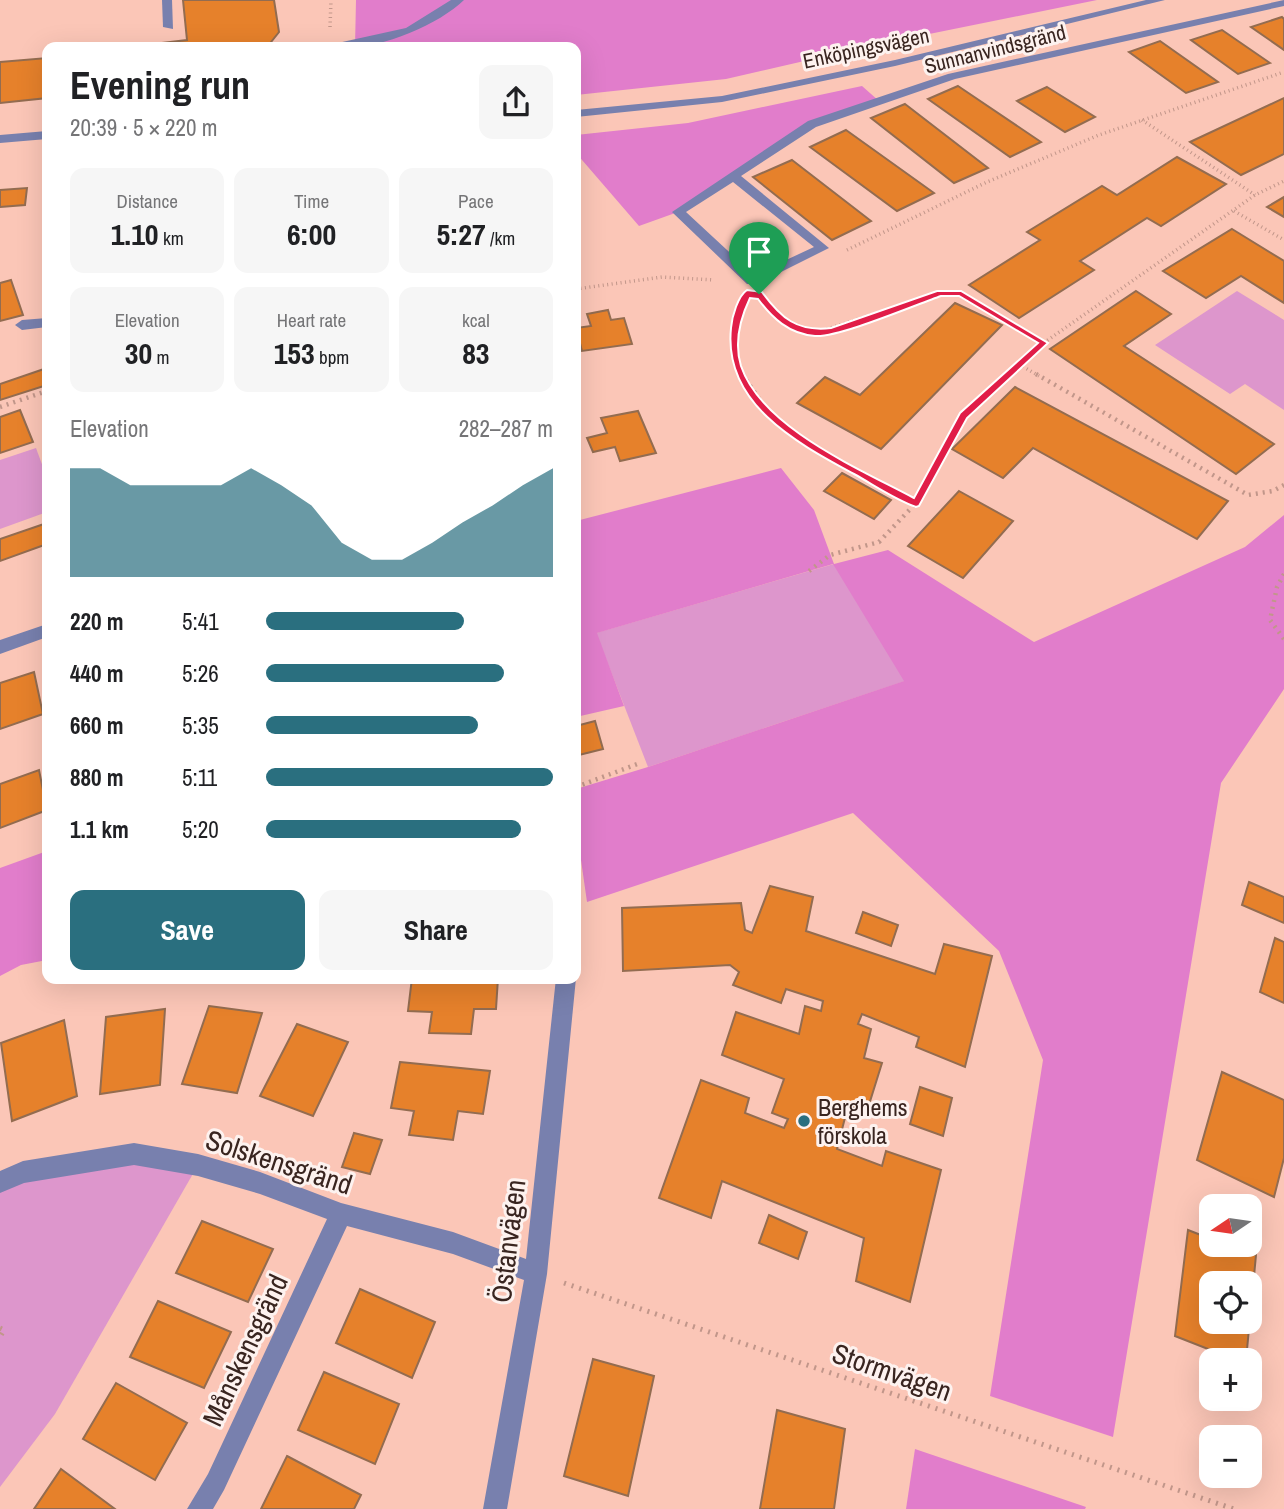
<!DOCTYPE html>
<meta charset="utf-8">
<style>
body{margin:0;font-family:"Archivo Narrow",sans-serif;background:#f6f6f6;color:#202124;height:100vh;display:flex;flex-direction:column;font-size:26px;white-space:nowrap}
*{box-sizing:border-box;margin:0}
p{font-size:23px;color:#757577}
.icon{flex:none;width:38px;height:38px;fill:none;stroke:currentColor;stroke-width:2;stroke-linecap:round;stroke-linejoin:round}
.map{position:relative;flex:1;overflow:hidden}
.drawer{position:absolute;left:42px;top:42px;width:539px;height:942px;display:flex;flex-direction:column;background:#fff;border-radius:14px;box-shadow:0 7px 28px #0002}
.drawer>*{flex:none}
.needle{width:46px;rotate:257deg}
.buttons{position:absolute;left:1199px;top:1194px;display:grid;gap:14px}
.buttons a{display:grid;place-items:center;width:63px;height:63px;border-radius:14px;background:#fff;box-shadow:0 7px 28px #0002;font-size:35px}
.pin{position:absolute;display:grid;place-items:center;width:60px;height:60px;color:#fff;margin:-72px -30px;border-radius:50% 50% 50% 0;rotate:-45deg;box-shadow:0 0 7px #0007}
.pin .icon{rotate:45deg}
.round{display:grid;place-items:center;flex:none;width:74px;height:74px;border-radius:14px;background:#f6f6f6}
.summary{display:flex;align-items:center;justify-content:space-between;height:119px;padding:0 28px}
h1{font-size:38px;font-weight:700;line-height:52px}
.figures{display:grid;grid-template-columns:repeat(3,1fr);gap:10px;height:119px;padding:7px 28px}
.figures div{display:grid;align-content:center;border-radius:14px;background:#f6f6f6;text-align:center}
.figures b{font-size:30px;font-weight:700}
.figures small{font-size:19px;font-weight:400}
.figures p{font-size:19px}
.chart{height:196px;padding:14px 28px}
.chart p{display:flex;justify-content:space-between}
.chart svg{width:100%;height:126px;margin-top:7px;fill:#2a6f7f;opacity:.7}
.primary-button{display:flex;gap:14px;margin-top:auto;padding:14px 28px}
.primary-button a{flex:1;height:80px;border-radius:14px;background:#2a6f7f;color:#fff;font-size:28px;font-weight:700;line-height:80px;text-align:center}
.primary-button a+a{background:#f6f6f6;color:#202124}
ul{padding:0 28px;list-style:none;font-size:23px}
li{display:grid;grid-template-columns:112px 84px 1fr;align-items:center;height:52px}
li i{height:18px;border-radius:9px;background:#2a6f7f}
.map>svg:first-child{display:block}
</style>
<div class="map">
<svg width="1284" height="1509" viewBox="0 0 1284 1509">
<rect width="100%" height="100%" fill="#fbc6b7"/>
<g fill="#dd96cc">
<polygon points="1237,291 1284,320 1284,410 1245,384 1230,394 1155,345"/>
<polygon points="36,448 47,478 47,512 0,529 0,460"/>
<polygon points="834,564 905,681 648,767 596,633"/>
<polygon points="134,1154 198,1165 55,1414 0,1487 0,1182"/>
</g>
<g fill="#e17dcb">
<polygon points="356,0 1097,0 865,47 726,79 576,95 576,47 355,47"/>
<polygon points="862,86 879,101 812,124 678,212 639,226 576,153 576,135 688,123"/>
<polygon points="781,468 814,510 834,564 888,550 1034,642 1245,547 1284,515 1284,689 1221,783 1113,1437 990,1396 1043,1060 999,951 853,813 587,902 576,825 576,789 648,767 904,681 833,564 597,633 624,706 576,717 576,521"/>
<polygon points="47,851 47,960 21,965 0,976 0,868"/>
<polygon points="915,1449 1086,1507 1085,1509 906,1509"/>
</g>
<g fill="#e6812b" stroke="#936c50" stroke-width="2" fill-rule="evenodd">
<polygon points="183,0 274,0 279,32 267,47 128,47 187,40"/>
<polygon points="1282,17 1284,19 1284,50 1251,27"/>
<polygon points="1222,30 1270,63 1238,74 1191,40"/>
<polygon points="1160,41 1218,82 1186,93 1129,52"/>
<polygon points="47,58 47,98 0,103 0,62"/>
<polygon points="958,86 1041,142 1010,157 928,99"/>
<polygon points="1047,87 1095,117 1065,132 1017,101"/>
<polygon points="1284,98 1284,154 1241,175 1190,142"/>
<polygon points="905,104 988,168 954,183 871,118"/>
<polygon points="846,130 934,193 897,211 810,147"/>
<polygon points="1177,157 1226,184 1161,226 1147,218 1080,261 1094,270 1019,318 969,285 1040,240 1027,232 1102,186 1117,195"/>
<polygon points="792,160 871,221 832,240 753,177"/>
<polygon points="27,188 25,205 0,207 0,190"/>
<polygon points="1284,197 1284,217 1267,207"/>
<polygon points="1232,229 1284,261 1284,303 1241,276 1206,298 1163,271"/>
<polygon points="11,280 23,315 0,321 0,283"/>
<polygon points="1136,291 1171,314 1124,346 1274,444 1236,474 1050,349"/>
<polygon points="955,303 1002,325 881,449 797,403 825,377 860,395"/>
<polygon points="608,310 611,320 624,318 632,344 582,351 576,328 591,326 587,314"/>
<polygon points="47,368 47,385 0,400 0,384"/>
<polygon points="1015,387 1228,501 1197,539 1033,448 1003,478 952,449"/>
<polygon points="20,410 33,442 0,453 0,417"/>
<polygon points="638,411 656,453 620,461 615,447 593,452 587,438 607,433 601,418"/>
<polygon points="842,473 891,500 874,519 824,491"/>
<polygon points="959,491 1013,521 963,578 908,546"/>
<polygon points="47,523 47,544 0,561 0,539"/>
<polygon points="34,672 43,714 0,729 0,683"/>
<polygon points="595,721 603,749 579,755 576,726"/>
<polygon points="39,770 47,810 0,828 0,784"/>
<polygon points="1249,882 1284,897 1284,923 1242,905"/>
<polygon points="770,886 813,897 806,931 935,974 944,944 992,956 965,1067 916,1047 919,1037 862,1014 858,1024 871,1029 864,1058 882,1063 867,1111 848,1106 837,1149 882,1166 886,1151 941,1170 910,1302 856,1281 864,1238 722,1181 711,1218 659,1198 701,1080 749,1098 745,1113 784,1128 788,1119 772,1113 784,1079 722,1055 736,1012 799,1034 805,1006 821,1011 823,1001 786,989 781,1003 733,985 739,972 730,965 623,971 622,908 741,903 745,930 752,933"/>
<polygon points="863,912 898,925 891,946 856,933"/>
<polygon points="1275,938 1284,942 1284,1003 1260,992"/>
<polygon points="412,978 498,978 496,1009 474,1009 471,1034 429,1033 432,1012 408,1011"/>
<polygon points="209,1006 262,1013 237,1093 182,1084"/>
<polygon points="165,1009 160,1085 100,1094 106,1017"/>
<polygon points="64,1020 77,1096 12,1121 1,1043"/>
<polygon points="297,1024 348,1042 313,1116 260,1096"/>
<polygon points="400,1062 490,1071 483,1114 458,1111 453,1140 409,1135 414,1111 391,1108"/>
<polygon points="1222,1072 1284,1100 1284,1158 1274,1197 1197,1160"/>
<polygon points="920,1087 952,1098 943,1136 910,1124"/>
<polygon points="354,1133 382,1140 370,1174 342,1167"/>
<polygon points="769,1215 807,1232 798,1259 759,1243"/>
<polygon points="202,1221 273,1249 248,1302 176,1273"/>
<path d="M1188,1230L1211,1239V1244H1226L1256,1255L1246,1360H1236L1175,1336ZM1211,1283H1250V1321H1211Z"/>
<polygon points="360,1289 435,1322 412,1378 336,1343"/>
<polygon points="158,1301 231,1332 204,1388 130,1357"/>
<polygon points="593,1359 654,1376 628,1496 564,1476"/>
<polygon points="324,1372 399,1404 375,1464 298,1430"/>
<polygon points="116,1383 187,1423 155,1480 83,1439"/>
<polygon points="777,1410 845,1429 834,1509 760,1509"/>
<polygon points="287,1456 361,1495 354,1509 261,1509"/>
<polygon points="61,1469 115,1509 34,1509"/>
</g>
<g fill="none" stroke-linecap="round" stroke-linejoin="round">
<g stroke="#c1968a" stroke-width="3.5" stroke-dasharray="1 3.5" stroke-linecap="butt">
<polyline points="330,27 331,0"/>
<polyline points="1142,120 1255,195"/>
<polyline points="1234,211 1284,240"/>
<polyline points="847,250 987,182 1099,135 1284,72"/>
<polyline points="576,289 662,277 714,280"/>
<polyline points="765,302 779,317 794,327 821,331 940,293 961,294 1044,343"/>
<polyline points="1019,364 1039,376"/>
<path d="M743,376C729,352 734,324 745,300"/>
<polyline points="1007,376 1035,349 1255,195 1284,181"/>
</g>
<g stroke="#c1968a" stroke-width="4.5" stroke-dasharray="2 5" stroke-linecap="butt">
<polyline points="742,374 775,422 814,448 916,503"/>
<polyline points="1036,374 1248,495 1273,491 1284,485"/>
<polyline points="0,407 47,391"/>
<polyline points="809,571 830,555 879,542 916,503 964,416 1009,374"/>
<polyline points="1284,574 1277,587 1270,620 1284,639"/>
<polyline points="576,787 640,763"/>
</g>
<g stroke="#c1968a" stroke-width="5" stroke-dasharray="2 6" stroke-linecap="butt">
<polyline points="564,1283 1234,1509"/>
<polyline points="0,1328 4,1330 0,1337"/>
</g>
<g fill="#7880ae" fill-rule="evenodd">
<polygon points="162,0 172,0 173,29 163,27"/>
<path d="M451,0H464C435,28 365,56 324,46L406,28Z"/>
<polygon points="1146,0 1165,0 895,66 722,102 576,117 576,110 722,96 895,60"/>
<path d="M1284,0V6L955,79L816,127L741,176L829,248L757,284H747L672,212L808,121L948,74ZM733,182L814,247L754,275L686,212Z"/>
<polygon points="47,131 47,139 0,143 0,135"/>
<polygon points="47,318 47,327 22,330 15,325 22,320"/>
<polygon points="47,624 47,637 0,654 0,640"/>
<polygon points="556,978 576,978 547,1274 507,1509 483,1509 524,1280 453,1254 347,1226 224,1490 213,1509 187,1509 208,1474 327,1219 260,1194 198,1176 134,1165 24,1183 0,1193 0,1171 23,1161 134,1143 198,1154 260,1172 341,1203 453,1232 526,1259"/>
</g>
</g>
<path fill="#e11d48" stroke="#fff" stroke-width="2" fill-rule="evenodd" d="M747,290L762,292C781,318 797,332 831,328L937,291H961L1048,343L967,418L919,506L916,507C894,499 874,485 854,474C797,443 723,404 731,328C732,316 738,296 747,290ZM941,296H959L1038,343L960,413L914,498C860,469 762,428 741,366C734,343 740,319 750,298L758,299C772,318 789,334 815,336C838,338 915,305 941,296Z"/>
<circle fill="#2a6f7f" stroke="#fdf2ef" stroke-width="2.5" cx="804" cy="1121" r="7"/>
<g text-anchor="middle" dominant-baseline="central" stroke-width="6" stroke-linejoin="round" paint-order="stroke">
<g font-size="21" fill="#392520" stroke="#fdf2ef">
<text transform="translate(866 48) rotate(-12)">Enköpingsvägen</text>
<text transform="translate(995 49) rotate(-14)">Sunnanvindsgränd</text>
</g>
<g font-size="24" fill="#392520" stroke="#fdf2ef" text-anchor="start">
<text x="818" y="1107">Berghems<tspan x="818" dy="28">förskola</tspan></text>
</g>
<g font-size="28" fill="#392520" stroke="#fdf2ef">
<text transform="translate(279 1162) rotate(18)">Solskensgränd</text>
<text transform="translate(508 1241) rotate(-83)">Östanvägen</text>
<text transform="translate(245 1350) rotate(-65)">Månskensgränd</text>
<text transform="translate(892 1372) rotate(19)">Stormvägen</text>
</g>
</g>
</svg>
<div class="buttons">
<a><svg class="needle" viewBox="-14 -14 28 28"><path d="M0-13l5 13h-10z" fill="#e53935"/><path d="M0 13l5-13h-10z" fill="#757577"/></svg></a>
<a><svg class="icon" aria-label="locate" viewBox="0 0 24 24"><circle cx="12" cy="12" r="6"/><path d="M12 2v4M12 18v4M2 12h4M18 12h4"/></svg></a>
<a>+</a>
<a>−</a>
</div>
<div class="pin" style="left:759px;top:294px;background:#1e9e55"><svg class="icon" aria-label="arrive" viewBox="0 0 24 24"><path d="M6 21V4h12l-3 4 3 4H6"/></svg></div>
<section class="drawer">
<div class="summary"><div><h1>Evening run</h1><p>20:39 · 5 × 220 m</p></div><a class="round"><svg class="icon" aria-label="share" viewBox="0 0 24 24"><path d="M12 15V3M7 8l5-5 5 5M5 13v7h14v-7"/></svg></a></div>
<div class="figures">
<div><p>Distance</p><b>1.10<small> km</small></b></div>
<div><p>Time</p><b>6:00</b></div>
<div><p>Pace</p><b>5:27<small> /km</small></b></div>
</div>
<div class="figures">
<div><p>Elevation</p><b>30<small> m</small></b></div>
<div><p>Heart rate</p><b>153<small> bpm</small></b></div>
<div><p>kcal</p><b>83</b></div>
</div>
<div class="chart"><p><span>Elevation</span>282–287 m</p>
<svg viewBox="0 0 160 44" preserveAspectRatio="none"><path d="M0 44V6L10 6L20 12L30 12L40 12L50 12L60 6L70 12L80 19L90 32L100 38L110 38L120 32L130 25L140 19L150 12L160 6V44z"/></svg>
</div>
<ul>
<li><b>220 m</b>5:41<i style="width:69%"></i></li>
<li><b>440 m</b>5:26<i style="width:83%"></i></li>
<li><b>660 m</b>5:35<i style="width:74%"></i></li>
<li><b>880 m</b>5:11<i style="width:100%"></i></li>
<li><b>1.1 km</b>5:20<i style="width:89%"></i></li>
</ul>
<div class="primary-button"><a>Save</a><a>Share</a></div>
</section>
</div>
